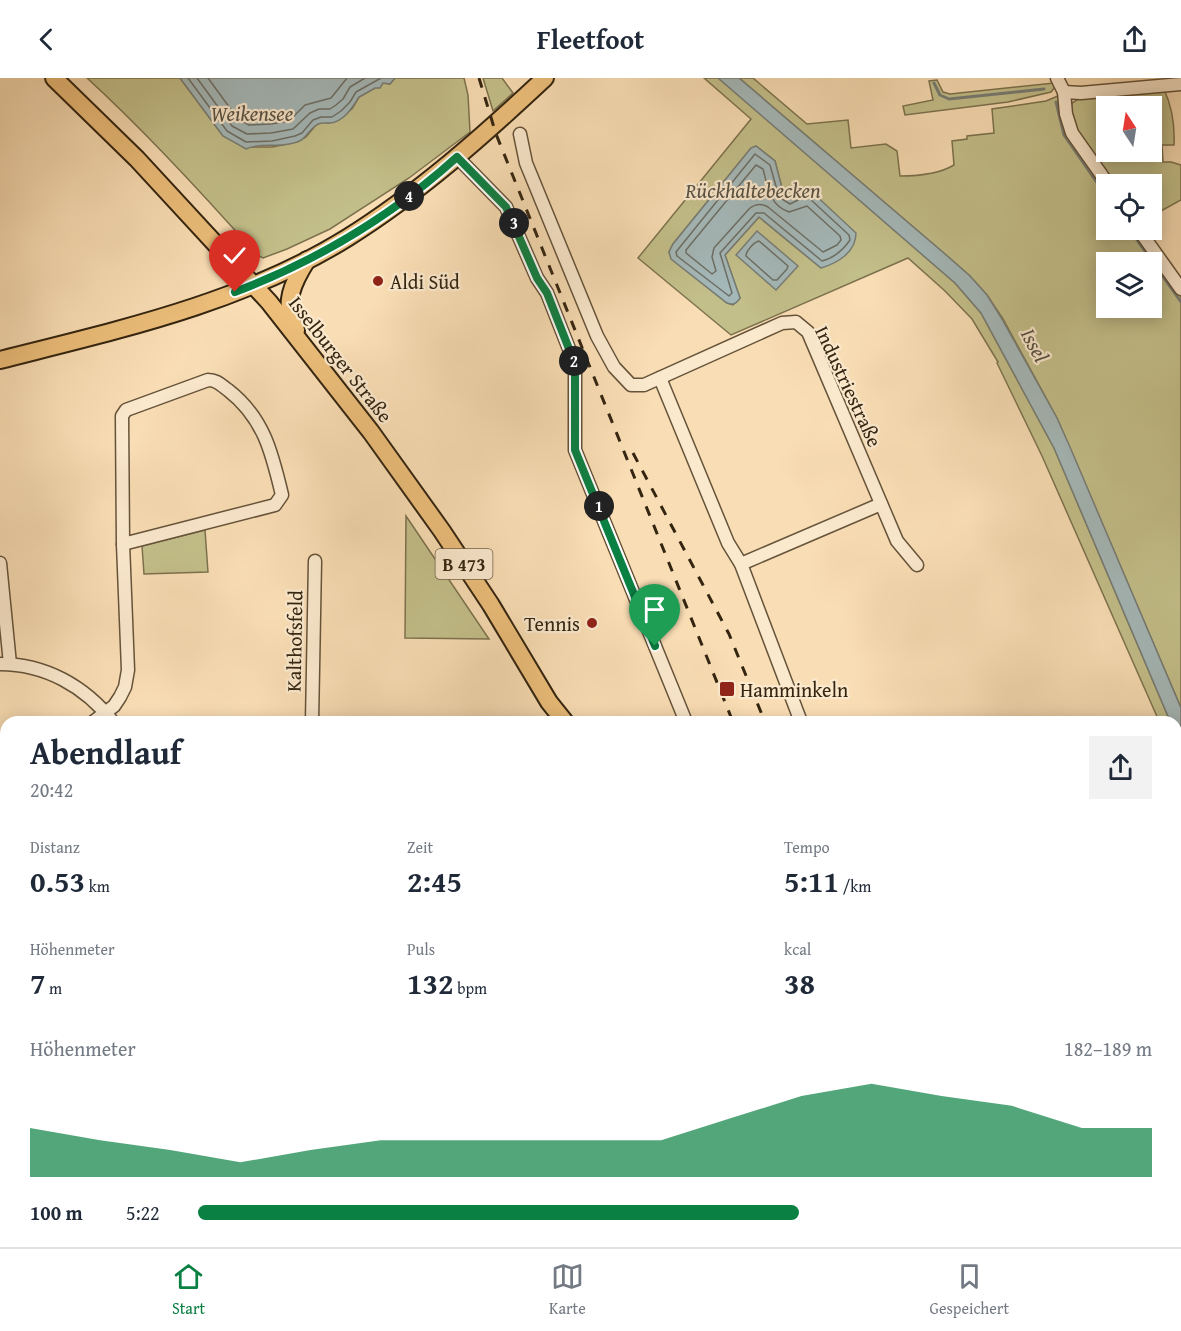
<!DOCTYPE html>
<html lang="de">
<meta charset="utf-8">
<style>
body{margin:0;font-family:"Gentium Book Plus",serif;background:#f2f2f3;color:#1f2937;height:100vh;display:flex;flex-direction:column;font-size:22px;white-space:nowrap}
*{box-sizing:border-box;margin:0}
p{font-size:20px;color:#747a83}
.icon{flex:none;width:33px;height:33px;fill:none;stroke:currentColor;stroke-width:2;stroke-linecap:round;stroke-linejoin:round}
.map{position:relative;flex:1;overflow:hidden}
.side{position:absolute;left:0px;top:638px;width:1182px;height:532px;display:flex;flex-direction:column;background:#fff;border-radius:18px 18px 0 0;box-shadow:0 3px 15px #0003}
.side>*{flex:none}
.needle{width:39px;rotate:348deg}
.buttons{position:absolute;left:1096px;top:18px;display:grid;gap:12px}
.buttons a{display:grid;place-items:center;width:66px;height:66px;border-radius:0px;background:#fff;box-shadow:0 3px 15px #0003;font-size:30px}
.pin{position:absolute;display:grid;place-items:center;width:51px;height:51px;color:#fff;margin:-62px -26px;border-radius:50% 50% 50% 0;rotate:-45deg;box-shadow:0 0 6px #0007}
.pin .icon{rotate:45deg}
.km{position:absolute;width:30px;height:30px;margin:-15px;border-radius:50%;background:#222;color:#fff;font-size:16px;line-height:30px;text-align:center}
.round{display:grid;place-items:center;flex:none;width:63px;height:63px;border-radius:0px;background:#f2f2f3}
.headline{display:flex;align-items:center;justify-content:space-between;height:102px;padding:0 30px}
h1{font-size:33px;font-weight:600;line-height:45px}
.figures{display:grid;grid-template-columns:repeat(3,1fr);gap:9px;height:102px;padding:6px 30px}
.figures div{display:grid;align-content:center}
.figures b{font-size:30px;font-weight:600}
.figures small{font-size:16px;font-weight:400}
.figures p{font-size:16px}
.chart{height:168px;padding:12px 30px}
.chart p{display:flex;justify-content:space-between}
.chart svg{width:100%;height:108px;margin-top:6px;fill:#0b8043;opacity:.7}
ul{padding:0 30px;list-style:none;font-size:20px}
li{display:grid;grid-template-columns:96px 72px 1fr;align-items:center;height:45px}
li i{height:15px;border-radius:8px;background:#0b8043}
header{display:flex;justify-content:space-between;align-items:center;height:78px;padding:0 30px;background:#fff;font-size:27px;font-weight:600}
.tab-bar{display:flex;justify-content:space-around;align-items:center;height:84px;border-top:2px solid #e0e1e3;background:#fff;font-size:16px;color:#747a83}
.tab-bar a{display:grid;justify-items:center;gap:3px}
.tab-bar .on{color:#0b8043}
.map>svg:first-child{display:block}
</style>
<header><svg class="icon" aria-label="back" viewBox="0 0 24 24"><path d="M15 5l-7 7 7 7"/></svg>Fleetfoot<svg class="icon" aria-label="share" viewBox="0 0 24 24"><path d="M12 15V3M7 8l5-5 5 5M5 13v7h14v-7"/></svg></header>
<div class="map">
<svg width="1181" height="1169" viewBox="0 0 1181 1169">
<rect width="100%" height="100%" fill="#f9ddb4"/>
<filter id="stains"><feTurbulence type="fractalNoise" baseFrequency=".00333" numOctaves="4"/><feColorMatrix values="0 0 0 0 .2 0 0 0 0 .09 0 0 0 0 .02 0 0 0 .5 -.17"/></filter>
<radialGradient id="worn" r=".72"><stop offset=".6" stop-color="#630" stop-opacity="0"/><stop offset="1" stop-color="#630" stop-opacity=".3"/></radialGradient>
<g fill="#c3bf8a" stroke="#7c724e" stroke-width="1.5" fill-rule="evenodd">
<path d="M87,0H180L223,58L251,69H272L297,64L306,59L316,47L322,44L329,45L352,31L359,19L383,5L390,6L395,0H464L468,17L470,54L409,100L330,151L287,171L263,180L257,177C203,116 147,55 87,0Z"/>
<polygon points="483,0 502,0 513,15 493,33"/>
<path d="M704,0H719L955,205L981,235L1054,370L1170,643H1159L1042,378L997,285L998,284L972,241L945,213L908,180L731,257L638,180L751,41ZM756,68L775,83L783,114L791,120L821,190L759,139L725,177L740,220L733,227L727,225L672,181L669,174L673,166L751,70Z"/>
<path d="M739,0H753L807,46L848,42L851,70L886,66L897,73L900,98C918,98 939,96 954,87L952,63L967,61V58L994,55L992,31L1046,23L1058,18L1061,22L1107,112V152H1135L1181,216V630L1057,340L1003,241L987,217L970,198L945,176ZM1107,184H1152V230H1107Z"/>
<polygon points="937,2 943,14 950,16 1054,5 1055,9 1051,14 1008,24 905,37 903,28 933,22 929,3"/>
<path d="M1164,11C1172,29 1175,47 1174,67H1162L1163,84H1171L1181,87V122L1152,138V106H1111C1095,84 1064,54 1072,25L1082,19ZM1107,28H1152V74H1107Z"/>
<polygon points="406,438 489,561 405,560"/>
<polygon points="205,452 208,494 144,496 142,468"/>
<polygon points="663,1164 759,1164 760,1169 654,1169"/>
</g>
<g fill="#a4b8b9" stroke="#777d76" stroke-width="1.5">
<path d="M180,0H395L390,6L383,5L380,10H375L359,19C353,29 343,45 329,45C323,45 320,44 315,48C303,58 308,62 289,66C275,69 258,65 246,71L223,58Z"/>
<polygon points="718,0 739,0 945,176 970,198 987,217 1002,241 1057,340 1070,369 1181,630 1181,663 1176,654 1176,644 1170,643 1054,370 981,235 955,205"/>
<path d="M756,68L775,83L783,114L791,120L800,114L811,113L856,155C856,174 838,185 821,190L759,139L725,177L740,220C736,226 734,227 727,225L671,181L669,174L673,166L751,70Z"/>
<polygon points="757,153 798,188 776,212 736,177"/>
</g>
<g fill="none" stroke-linecap="round" stroke-linejoin="round">
<g stroke="#6c6e65" stroke-width="1.5">
<polyline points="188,0 227,53 246,64 272,63 295,58 302,55 313,42 321,39 332,39 341,33 350,24 356,14 381,0"/>
<polyline points="197,0 232,48 247,56 271,55 293,51 310,35 319,31 330,31 336,27 343,21 350,9 365,0"/>
<polyline points="208,0 238,41 249,47 271,46 289,43 305,27 331,20 347,0"/>
<path d="M755,76L770,87L779,119L790,126L802,120H809L849,157L850,162C843,172 834,180 822,183L764,135H756L720,175L732,215L729,218L677,178L676,174Z"/>
<path d="M756,87L763,91C768,109 769,127 789,134L807,128L840,158L841,162L837,167L823,174L768,129C761,125 755,126 749,131L714,170L712,179L716,193L712,196L686,175V172Z"/>
<path d="M759,163L788,188L787,191L777,202H773L746,178C746,173 754,164 759,163Z"/>
</g>
<g stroke="#777d76" stroke-width="3">
<polyline points="934,5 940,17 949,21 1044,11"/>
<polyline points="1056,24 1064,57 1107,119"/>
<polyline points="1130,152 1181,224"/>
</g>
<g stroke="#65533a" stroke-width="15">
<g id="minor">
<polyline points="1057,0 1064,14 1066,36 1072,55 1108,106"/>
<polyline points="1064,14 1081,15 1181,6"/>
<polyline points="520,56 526,85 597,258 614,289 631,307 644,307 782,245 796,244 808,254 897,463 917,487"/>
<polyline points="457,79 506,129 537,200 547,215 575,286 575,372 686,644"/>
<polyline points="1139,152 1181,211"/>
<polyline points="660,300 728,465 741,486 801,644"/>
<path d="M208,302C217,302 221,307 228,312C264,340 272,375 282,417L275,427L123,466L122,338L126,332Z"/>
<polyline points="0,485 10,586"/>
<polyline points="741,486 881,426"/>
<path d="M0,586C45,586 85,608 113,644"/>
<polyline points="93,644 114,628 120,619 125,609 128,592 123,466"/>
<polyline points="312,644 315,483"/>
<polyline points="1176,727 1181,725"/>
<polyline points="0,823 6,823"/>
<polyline points="1176,915 1181,927"/>
<polyline points="0,926 6,909"/>
<polyline points="0,1028 6,1030"/>
<polyline points="53,1164 53,1169"/>
<polyline points="135,1164 135,1169"/>
<polyline points="268,1164 268,1169"/>
<polyline points="470,1164 470,1169"/>
<polyline points="898,1164 900,1169"/>
</g>
</g>
<g stroke="#342511" stroke-width="20">
<g id="major">
<polyline points="54,0 137,81 269,224 371,354 442,453 491,527 549,624 565,644"/>
<path d="M296,252C282,226 293,204 307,182"/>
<path d="M0,282C118,252 242,225 347,160C419,115 483,58 545,0"/>
<polyline points="778,1164 779,1169"/>
</g>
</g>
<use href="#minor" stroke="#fbe9ce" stroke-width="12"/>
<use href="#major" stroke="#ecbe7a" stroke-width="16"/>
<g stroke="#342511" stroke-width="3" stroke-dasharray="10 10" stroke-linecap="butt">
<polyline points="479,0 496,56 733,644"/>
<polyline points="633,375 729,556 765,644"/>
<polyline points="943,1164 945,1169"/>
<polyline points="986,1164 988,1169"/>
</g>
</g>
<g fill="none" stroke-linecap="round" stroke-linejoin="round">
<g stroke="#fff" stroke-width="12">
<path id="route" d="M235,214C316,183 393,137 457,79L506,129L537,200L547,215L575,286V372L655,568"/>
</g>
<use href="#route" stroke="#0b8043" stroke-width="8"/>
</g>
<g fill="#8f2418" stroke="#fbe9ce" stroke-width="2">
<circle cx="378" cy="203" r="6"/>
<circle cx="592" cy="545" r="6"/>
<rect x="719" y="603" width="16" height="16" rx="3"/>
</g>
<g text-anchor="middle" dominant-baseline="central" stroke-width="4.5" stroke-linejoin="round" paint-order="stroke">
<rect fill="#fbe9ce" stroke="#70604a" stroke-width="1.5" x="435.5" y="471" width="57" height="30" rx="4.5"/>
<g font-size="18" font-weight="bold" fill="#342511">
<text x="464" y="486">B 473</text>
</g>
<g font-size="20" fill="#342511" stroke="#fbe9ce" text-anchor="start">
<text x="390" y="203">Aldi Süd</text>
<text x="580" y="545" text-anchor="end">Tennis</text>
<text x="740" y="611">Hamminkeln</text>
</g>
<g font-size="20" fill="#342511" stroke="#fbe9ce">
<text transform="translate(341 281) rotate(52)">Isselburger Straße</text>
<text transform="translate(849 308) rotate(65)">Industriestraße</text>
<text transform="translate(294 563) rotate(-89)">Kalthofsfeld</text>
</g>
<g font-size="21" font-style="italic" fill="#565143" stroke="#fbe9ce">
<text x="252" y="35">Weikensee</text>
<text x="753" y="112">Rückhaltebecken</text>
<text transform="translate(1035 267) rotate(62)">Issel</text>
</g>
</g>
<rect width="100%" height="100%" filter="url(#stains)"/>
<rect width="100%" height="100%" fill="url(#worn)"/>
</svg>
<div class="buttons">
<a><svg class="needle" viewBox="-14 -14 28 28"><path d="M0-13l5 13h-10z" fill="#e53935"/><path d="M0 13l5-13h-10z" fill="#747a83"/></svg></a>
<a><svg class="icon" aria-label="locate" viewBox="0 0 24 24"><circle cx="12" cy="12" r="6"/><path d="M12 2v4M12 18v4M2 12h4M18 12h4"/></svg></a>
<a><svg class="icon" aria-label="layers" viewBox="0 0 24 24"><path d="M12 4l9 5-9 5-9-5zM3 14l9 5 9-5"/></svg></a>
</div>
<div class="pin" style="left:655px;top:568px;background:#1e9e55"><svg class="icon" aria-label="arrive" viewBox="0 0 24 24"><path d="M6 21V4h12l-3 4 3 4H6"/></svg></div>
<div class="pin" style="left:235px;top:214px;background:#d93025"><svg class="icon" aria-label="check" viewBox="0 0 24 24"><path d="M5 12l5 5 9-10"/></svg></div>
<b class="km" style="left:599px;top:428px">1</b>
<b class="km" style="left:574px;top:283px">2</b>
<b class="km" style="left:514px;top:145px">3</b>
<b class="km" style="left:409px;top:118px">4</b>
<section class="side">
<div class="headline"><div><h1>Abendlauf</h1><p>20:42</p></div><a class="round"><svg class="icon" aria-label="share" viewBox="0 0 24 24"><path d="M12 15V3M7 8l5-5 5 5M5 13v7h14v-7"/></svg></a></div>
<div class="figures">
<div><p>Distanz</p><b>0.53<small> km</small></b></div>
<div><p>Zeit</p><b>2:45</b></div>
<div><p>Tempo</p><b>5:11<small> /km</small></b></div>
</div>
<div class="figures">
<div><p>Höhenmeter</p><b>7<small> m</small></b></div>
<div><p>Puls</p><b>132<small> bpm</small></b></div>
<div><p>kcal</p><b>38</b></div>
</div>
<div class="chart"><p><span>Höhenmeter</span>182–189 m</p>
<svg viewBox="0 0 160 44" preserveAspectRatio="none"><path d="M0 44V24L10 29L20 33L30 38L40 33L50 29L60 29L70 29L80 29L90 29L100 20L110 11L120 6L130 11L140 15L150 24L160 24V44z"/></svg>
</div>
<ul>
<li><b>100 m</b>5:22<i style="width:63%"></i></li>
</ul>
</section>
</div>
<nav class="tab-bar">
<a class="on"><svg class="icon" aria-label="home" viewBox="0 0 24 24"><path d="M3 11l9-7 9 7M6 9v11h12V9"/></svg>Start</a>
<a><svg class="icon" aria-label="map" viewBox="0 0 24 24"><path d="M3 6l6-2 6 2 6-2v14l-6 2-6-2-6 2zM9 4v14M15 6v14"/></svg>Karte</a>
<a><svg class="icon" aria-label="saved" viewBox="0 0 24 24"><path d="M7 4h10v16l-5-4-5 4z"/></svg>Gespeichert</a>
</nav>
